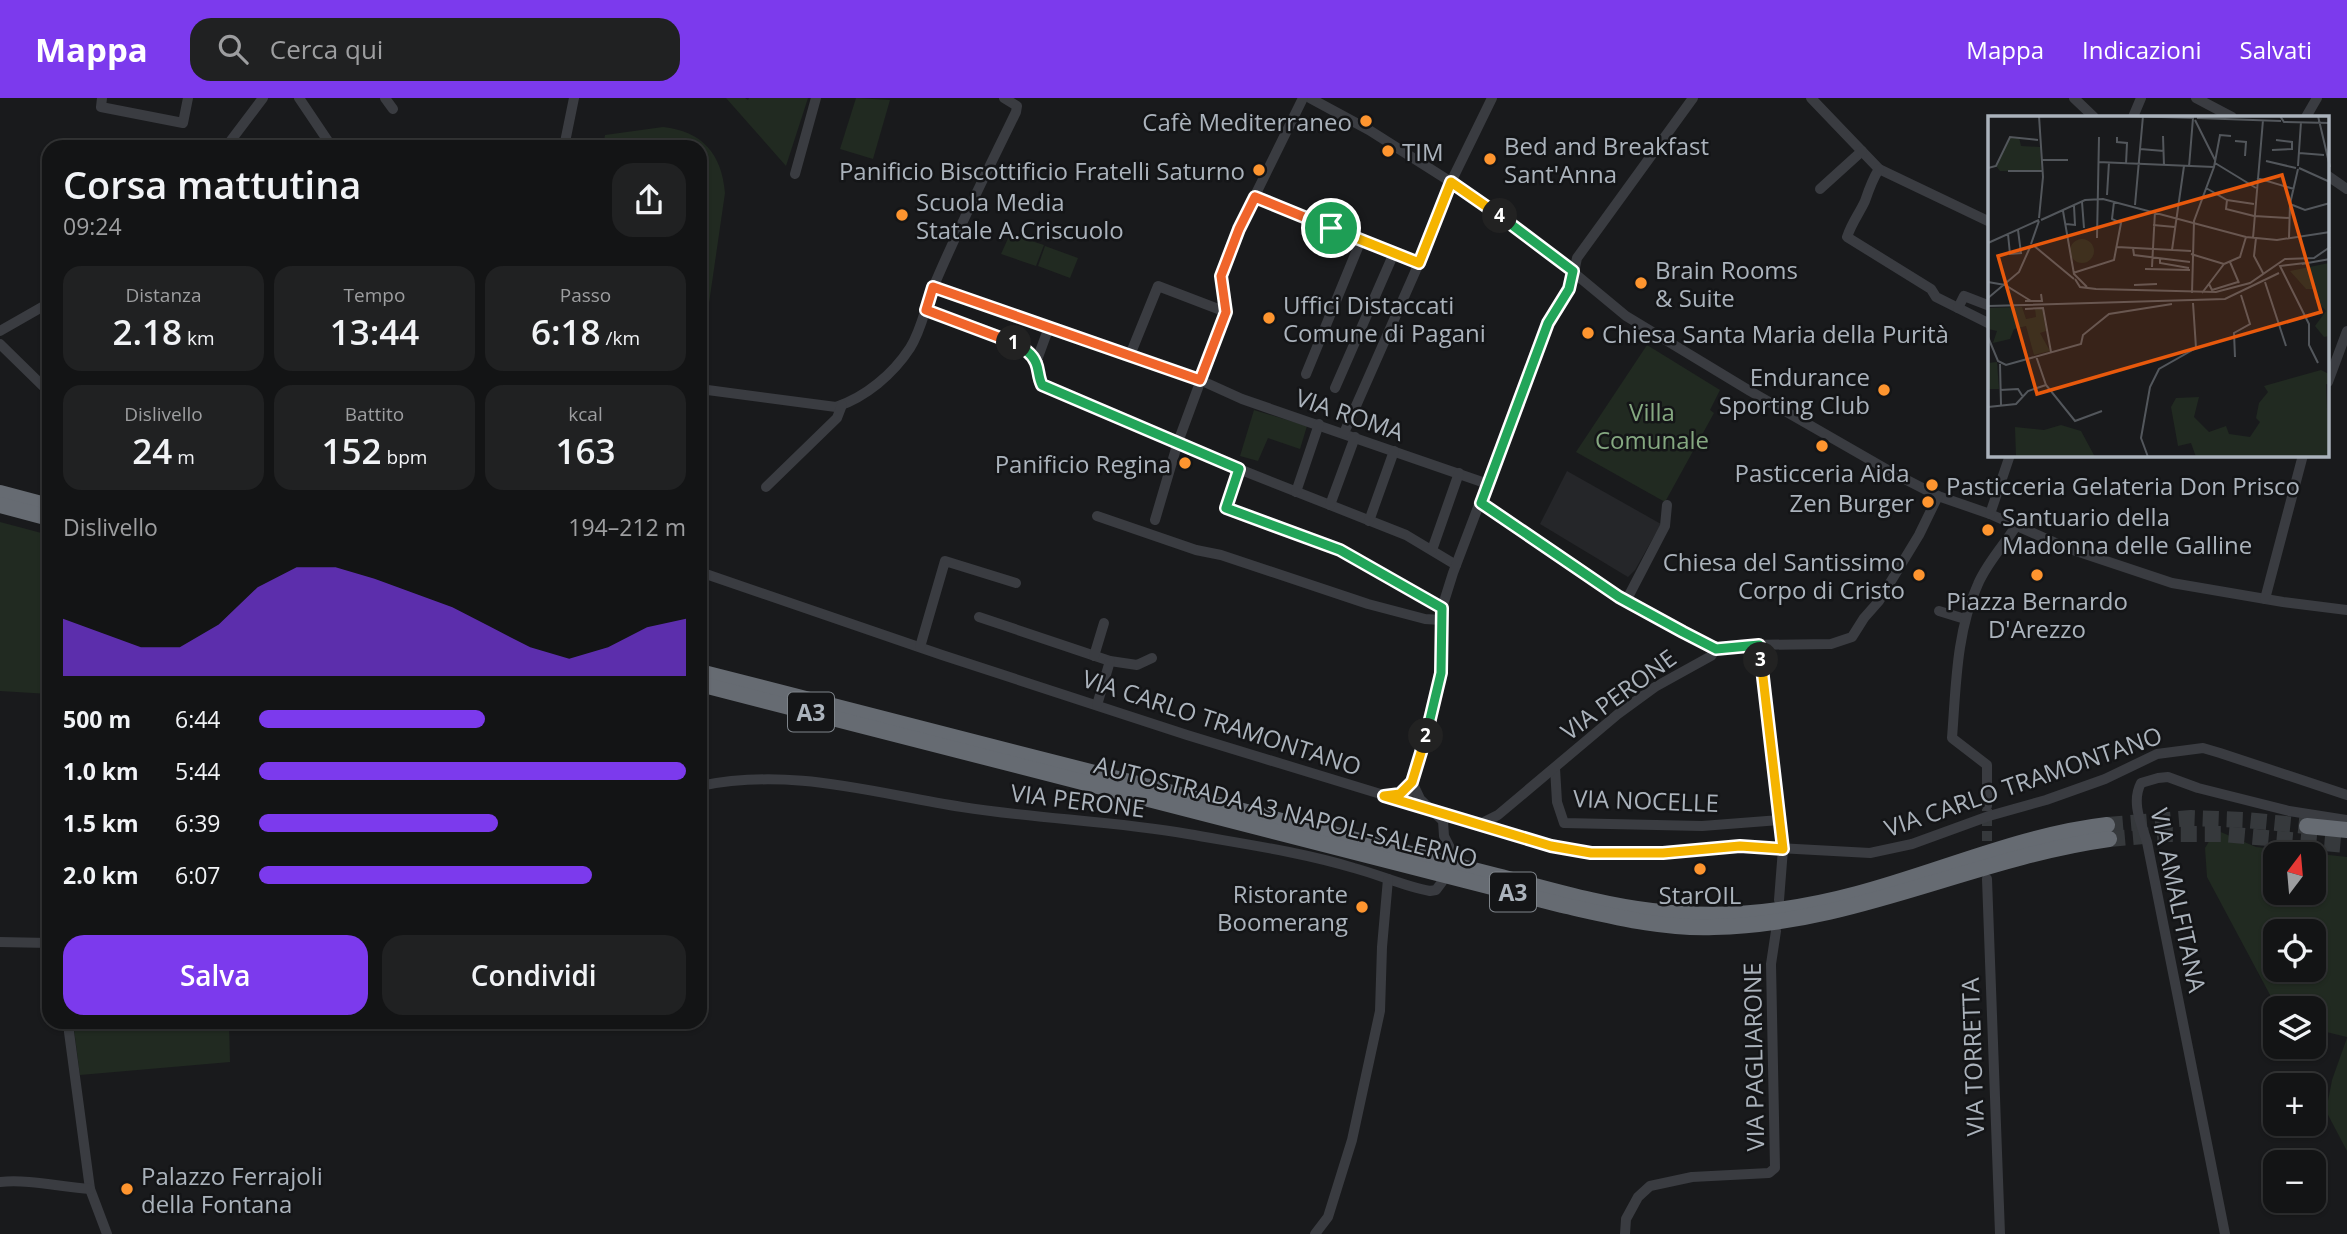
<!DOCTYPE html>
<html lang="it">
<meta charset="utf-8">
<style>
body{margin:0;font-family:"Open Sans",sans-serif;background:#202122;color:#f1f3f6;height:100vh;display:flex;flex-direction:column;font-size:26px;white-space:nowrap}
*{box-sizing:border-box;margin:0}
p{font-size:23px;color:#9d9ea0}
.icon{flex:none;width:38px;height:38px;fill:none;stroke:currentColor;stroke-width:2;stroke-linecap:round;stroke-linejoin:round}
.map{position:relative;flex:1;overflow:hidden}
.panel{position:absolute;left:42px;top:42px;width:665px;height:889px;display:flex;flex-direction:column;background:#131415;border-radius:21px;box-shadow:0 2px 5px #0004,0 0 0 2px #323334}
.panel>*{flex:none}
.needle{width:46px;rotate:16deg}
.controls{position:absolute;left:2263px;top:744px;display:grid;gap:14px}
.controls a{display:grid;place-items:center;width:63px;height:63px;border-radius:14px;background:#131415;box-shadow:0 2px 5px #0004,0 0 0 2px #323334;font-size:35px}
.pin{position:absolute;display:grid;place-items:center;width:60px;height:60px;color:#fff;margin:-30px;border:4px solid #fff;border-radius:50%;box-shadow:0 2px 7px #0007}
.km{position:absolute;width:35px;height:35px;margin:-18px;border-radius:50%;background:#222;color:#fff;font-size:19px;line-height:35px;text-align:center}
.round{display:grid;place-items:center;flex:none;width:74px;height:74px;border-radius:21px;background:#202122}
.summary{display:flex;align-items:center;justify-content:space-between;height:119px;padding:0 21px}
h1{font-size:38px;font-weight:600;line-height:52px}
.figures{display:grid;grid-template-columns:repeat(3,1fr);gap:10px;height:119px;padding:7px 21px}
.figures div{display:grid;align-content:center;border-radius:18px;background:#202122;text-align:center}
.figures b{font-size:35px;font-weight:600}
.figures small{font-size:19px;font-weight:400}
.figures p{font-size:19px}
.chart{height:196px;padding:14px 21px}
.chart p{display:flex;justify-content:space-between}
.chart svg{width:100%;height:126px;margin-top:7px;fill:#7c3aed;opacity:.7}
.cta{display:flex;gap:14px;margin-top:auto;padding:14px 21px}
.cta a{flex:1;height:80px;border-radius:21px;background:#7c3aed;color:#fff;font-size:28px;font-weight:600;line-height:80px;text-align:center}
.cta a+a{background:#202122;color:#f1f3f6}
ul{padding:0 21px;list-style:none;font-size:23px}
li{display:grid;grid-template-columns:112px 84px 1fr;align-items:center;height:52px}
li i{height:18px;border-radius:9px;background:#7c3aed}
header{display:flex;align-items:center;gap:42px;box-sizing:border-box;height:98px;padding:0 35px;background:#7c3aed;color:#fff}
header strong{font-size:33px}
nav{display:flex;gap:38px;margin-inline-start:auto;font-size:24px}
.search{width:490px;height:63px;background:#202122;display:flex;align-items:center;gap:18px;box-sizing:border-box;padding:0 24px;border-radius:21px;color:#9d9ea0;font-size:26px}
.map>svg:first-child{display:block}
</style>
<header>
<strong>Mappa</strong>
<div class="search"><svg class="icon" aria-label="search" viewBox="0 0 24 24"><circle cx="10" cy="10" r="6"/><path d="M15 15l6 6"/></svg>Cerca qui</div>
<nav><a>Mappa</a><a>Indicazioni</a><a>Salvati</a></nav>
</header>
<div class="map">
<svg width="2347" height="1136" viewBox="0 0 2347 1136">
<rect width="100%" height="100%" fill="#191a1c"/>
<polygon fill="#252629" points="1567,373 1661,426 1635,472 1628,479 1540,426"/>
<g fill="#212a21" fill-rule="evenodd">
<polygon points="726,0 745,0 748,2 749,0 808,0 786,68"/>
<polygon points="856,0 890,2 873,61 840,51"/>
<path d="M663,29C702,33 722,56 725,95L706,226L700,238V49H603L605,37Z"/>
<polygon points="1010,136 1044,147 1036,168 1001,156"/>
<polygon points="1045,148 1078,160 1070,180 1038,168"/>
<polygon points="1647,247 1720,292 1710,312 1714,315 1665,404 1576,354"/>
<polygon points="1254,312 1307,328 1300,351 1268,340 1258,363 1240,358"/>
<polygon points="0,424 49,437 49,596 0,593"/>
<path d="M2216,732L2256,749L2347,759V939L2314,931V910H2277L2207,779L2205,750ZM2275,756H2314V794H2275ZM2275,833H2314V872H2275Z"/>
<polygon points="73,924 229,924 230,964 80,977"/>
<polygon points="2347,940 2347,1053 2326,1013 2332,982"/>
</g>
<g fill="none" stroke-linecap="round" stroke-linejoin="round">
<polyline stroke="#36393c" stroke-width="10" stroke-dasharray="10 5" stroke-linecap="butt" points="1987,758 1987,711"/>
<g stroke="#36393c" stroke-width="16" stroke-dasharray="16 8" stroke-linecap="butt">
<polyline points="2107,727 2191,720 2245,722 2307,728"/>
<polyline points="2109,741 2167,736 2222,736 2347,747"/>
</g>
<g stroke="#3a3c41" stroke-width="10">
<polyline points="102,0 101,9 183,25 188,0"/>
<polyline points="299,0 332,49"/>
<polyline points="385,0 393,11"/>
<polyline points="1310,0 1369,32 1451,84 1544,150 1626,218 1750,293 1893,375 1938,398 1990,416 2067,450 2172,485 2283,504 2347,512"/>
<polyline points="1811,0 1879,71 1990,124"/>
<polyline points="2074,0 2094,19"/>
<polyline points="2196,0 2232,19"/>
<polyline points="2133,19 2141,0"/>
<polyline points="2306,19 2317,0"/>
<polyline points="226,49 263,0"/>
<polyline points="564,49 574,0"/>
<path d="M1879,71C1872,82 1869,91 1865,103C1859,116 1852,124 1847,139L1931,191L1936,199L1990,226"/>
<polyline points="795,76 816,0"/>
<polyline points="2328,78 2347,91"/>
<polyline points="1820,91 1862,53"/>
<polyline points="1254,99 1419,165"/>
<polyline points="934,189 1200,282 1242,301 1488,386"/>
<polyline points="1958,210 1964,198 1990,208"/>
<path d="M926,212C948,220 1012,238 1027,253C1037,263 1036,276 1043,287L1239,371L1406,437L1456,467"/>
<polyline points="0,233 49,205"/>
<polyline points="0,246 49,294"/>
<polyline points="1130,257 1158,188 1226,214"/>
<polyline points="1034,262 1038,259 1049,229"/>
<polyline points="1306,276 1361,142"/>
<polyline points="2328,284 2347,233"/>
<polyline points="1335,290 1394,155"/>
<path d="M700,291L836,309C866,299 893,276 910,250C922,231 925,209 933,190C958,130 988,72 1016,14L1017,8L1004,0"/>
<polyline points="1344,335 1427,147 1451,84 1492,0"/>
<polyline points="1239,371 1226,410 1340,452 1442,510"/>
<polyline points="766,389 837,320 842,307"/>
<polyline points="1296,394 1319,326"/>
<polyline points="1481,405 1619,499 1716,551"/>
<polyline points="1330,407 1355,339"/>
<polyline points="1990,416 2010,357"/>
<polyline points="1097,418 1196,452 1221,457 1368,506 1425,521 1441,522"/>
<polyline points="1155,422 1178,344 1226,214 1221,178 1239,130 1303,0"/>
<polyline points="1369,423 1394,353"/>
<polyline points="1432,452 1459,375"/>
<polyline points="700,474 942,557 1187,637 1551,748 1591,755 1663,755 1739,748 1870,755 1912,746 1989,718 2046,702 2105,681 2157,656 2203,650 2220,655 2347,697"/>
<polyline points="2265,501 2303,357"/>
<polyline points="1626,503 1665,428 1667,407"/>
<polyline points="1939,513 1965,521"/>
<polyline points="979,519 1110,563 1137,567 1152,560"/>
<polyline points="1759,547 1783,751 1779,802"/>
<polyline points="920,549 945,463 1016,485"/>
<polyline points="1716,551 1749,547 1831,546 1852,539 1864,520 1879,503 1919,437 1938,398"/>
<polyline points="1094,558 1104,525"/>
<polyline points="1097,607 1110,563"/>
<polyline points="1555,670 1557,704 1564,725 1702,728 1780,722"/>
<polyline points="1412,684 1420,701 1443,723 1444,738 1450,750"/>
<path d="M700,688C792,669 872,695 962,709C1037,721 1114,723 1188,736C1244,746 1301,754 1354,770C1380,777 1404,788 1430,793L1436,792L1442,784"/>
<polyline points="1406,704 1441,575 1442,510 1453,475 1548,225 1572,184 1577,160 1693,0"/>
<path d="M1987,708V667L1952,640C1956,589 1956,534 1978,486C1987,465 2004,447 2016,428"/>
<polyline points="1478,727 1498,717 1618,616 1655,589 1711,558 1716,551"/>
<polyline points="1987,781 2000,1136"/>
<polyline points="0,844 49,845"/>
<polyline points="69,924 69,934 90,1091 107,1136"/>
<path d="M0,1084C29,1081 61,1089 90,1091"/>
<polyline points="1315,1136 1328,1119 1352,1042 1380,913 1382,849 1388,781"/>
<polyline points="1625,1136 1626,1121 1638,1099 1650,1088 1692,1079 1769,1075 1775,1070 1771,866 1776,833"/>
<path d="M2225,1136L2147,744C2141,725 2131,704 2141,685L2158,680L2168,679L2198,690L2289,713L2347,722"/>
</g>
<g stroke="#666b72" stroke-width="16">
<polyline points="0,395 49,408"/>
<polyline points="0,407 49,420"/>
<path d="M700,574L1497,778C1548,791 1600,807 1652,813C1721,822 1790,814 1857,796C1940,774 2021,737 2107,727"/>
<path d="M700,586L1562,807C1612,818 1662,831 1714,829C1854,826 1973,760 2109,741"/>
<polyline points="2307,728 2347,732"/>
</g>
</g>
<g fill="none" stroke-linecap="round" stroke-linejoin="round">
<g stroke="#fff" stroke-width="14">
<polyline id="split-1" points="1014,245 926,212 933,189 1200,282 1226,214 1221,178 1239,131 1255,99 1331,130"/>
</g>
<g stroke="#fff" stroke-width="14">
<path id="split-2" d="M1014,245C1023,250 1032,255 1036,265C1039,272 1038,279 1042,287L1239,371L1226,410L1340,452L1442,510L1441,575L1426,638"/>
</g>
<g stroke="#fff" stroke-width="14">
<polyline id="split-3" points="1426,638 1412,684 1400,696 1384,698 1551,748 1591,755 1663,755 1740,748 1783,751 1761,562"/>
</g>
<g stroke="#fff" stroke-width="14">
<polyline id="split-4" points="1500,118 1573,173 1569,191 1548,225 1481,405 1619,499 1683,534 1716,551 1759,547 1761,562"/>
</g>
<g stroke="#fff" stroke-width="14">
<polyline id="split-5" points="1331,130 1419,165 1451,84 1500,118"/>
</g>
<use href="#split-1" stroke="#f0652b" stroke-width="9"/>
<use href="#split-2" stroke="#22a559" stroke-width="9"/>
<use href="#split-3" stroke="#f5b400" stroke-width="9"/>
<use href="#split-4" stroke="#22a559" stroke-width="9"/>
<use href="#split-5" stroke="#f5b400" stroke-width="9"/>
</g>
<g fill="#fe952f" stroke="#141517" stroke-width="2.5">
<circle cx="1366" cy="23" r="7"/>
<circle cx="1388" cy="53" r="7"/>
<circle cx="1490" cy="61" r="7"/>
<circle cx="1259" cy="72" r="7"/>
<circle cx="902" cy="117" r="7"/>
<circle cx="1641" cy="185" r="7"/>
<circle cx="1269" cy="220" r="7"/>
<circle cx="1588" cy="235" r="7"/>
<circle cx="1884" cy="292" r="7"/>
<circle cx="1822" cy="348" r="7"/>
<circle cx="1185" cy="365" r="7"/>
<circle cx="1932" cy="387" r="7"/>
<circle cx="1928" cy="404" r="7"/>
<circle cx="1988" cy="432" r="7"/>
<circle cx="1919" cy="477" r="7"/>
<circle cx="2037" cy="477" r="7"/>
<circle cx="1700" cy="771" r="7"/>
<circle cx="1362" cy="809" r="7"/>
<circle cx="127" cy="1091" r="7"/>
</g>
<g text-anchor="middle" dominant-baseline="central" stroke-width="5" stroke-linejoin="round" paint-order="stroke">
<g fill="#141517" stroke="#7e848a" stroke-width="2">
<rect x="788" y="594.5" width="46" height="39" rx="5"/>
<rect x="1490" y="774.5" width="46" height="39" rx="5"/>
</g>
<g font-size="23" font-weight="bold" fill="#abb3bc">
<text x="811" y="614">A3</text>
<text x="1513" y="794">A3</text>
</g>
<g font-size="24" fill="#abb3bc" stroke="#141517" text-anchor="start">
<text x="1352" y="23" text-anchor="end">Cafè Mediterraneo</text>
<text x="1504" y="47">Bed and Breakfast<tspan x="1504" dy="28">Sant'Anna</tspan></text>
<text x="1402" y="53">TIM</text>
<text x="1245" y="72" text-anchor="end">Panificio Biscottificio Fratelli Saturno</text>
<text x="916" y="103">Scuola Media<tspan x="916" dy="28">Statale A.Criscuolo</tspan></text>
<text x="1655" y="171">Brain Rooms<tspan x="1655" dy="28">&amp; Suite</tspan></text>
<text x="1283" y="206">Uffici Distaccati<tspan x="1283" dy="28">Comune di Pagani</tspan></text>
<text x="1602" y="235">Chiesa Santa Maria della Purità</text>
<text x="1870" y="278" text-anchor="end">Endurance<tspan x="1870" dy="28">Sporting Club</tspan></text>
<text x="1171" y="365" text-anchor="end">Panificio Regina</text>
<text x="1822" y="374" text-anchor="middle">Pasticceria Aida</text>
<text x="1946" y="387">Pasticceria Gelateria Don Prisco</text>
<text x="1914" y="404" text-anchor="end">Zen Burger</text>
<text x="2002" y="418">Santuario della<tspan x="2002" dy="28">Madonna delle Galline</tspan></text>
<text x="1905" y="463" text-anchor="end">Chiesa del Santissimo<tspan x="1905" dy="28">Corpo di Cristo</tspan></text>
<text x="2037" y="502" text-anchor="middle">Piazza Bernardo<tspan x="2037" dy="28">D'Arezzo</tspan></text>
<text x="1348" y="795" text-anchor="end">Ristorante<tspan x="1348" dy="28">Boomerang</tspan></text>
<text x="1700" y="796" text-anchor="middle">StarOIL</text>
<text x="141" y="1077">Palazzo Ferrajoli<tspan x="141" dy="28">della Fontana</tspan></text>
</g>
<g font-size="24" fill="#85a881" stroke="#141517">
<text x="1652" y="313">Villa<tspan x="1652" dy="28">Comunale</tspan></text>
</g>
<g font-size="24" fill="#abb3bc" stroke="#141517">
<text transform="translate(1350 316) rotate(19)">VIA ROMA</text>
<text transform="translate(1618 596) rotate(-36)">VIA PERONE</text>
<text transform="translate(1222 624) rotate(18)">VIA CARLO TRAMONTANO</text>
<text transform="translate(2023 683) rotate(-19)">VIA CARLO TRAMONTANO</text>
<text transform="translate(1078 702) rotate(7)">VIA PERONE</text>
<text transform="translate(1646 702) rotate(2)">VIA NOCELLE</text>
<text transform="translate(1286 713) rotate(14)">AUTOSTRADA A3 NAPOLI-SALERNO</text>
<text transform="translate(2179 802) rotate(78)">VIA AMALFITANA</text>
<text transform="translate(1753 959) rotate(-91)">VIA PAGLIARONE</text>
<text transform="translate(1972 959) rotate(-92)">VIA TORRETTA</text>
</g>
</g>
<g transform="translate(1988 18)">
<rect width="341" height="341" fill="#191a1c"/>
<path d="M31,21L33,30L52,31L53,56L12,55L8,50L22,22ZM82 135a12 12 0 1 1 24 0a12 12 0 1 1-24 0ZM341,147V220L336,221L327,210L338,195L326,182V173H318L302,155ZM34,191L38,203L48,201L47,193L54,192L58,215L52,217L62,235L46,239L38,210L26,213L22,223L5,227L9,215L0,213V192ZM9,246L11,273H0V247ZM333,254L341,258V269L338,268L341,341H208L203,327L190,330L183,291L188,282L211,281L206,301L221,316L238,310L241,318L262,321L272,306L268,302L271,287L280,276L276,270ZM73,309L93,315L107,341H28L27,311L56,314Z" fill="#212a21"/>
<path fill="none" stroke="#53575c" stroke-width="2" d="M141,0L206,2M292,0L296,6L342,7M330,0L342,51M209,2L293,5M207,4L227,44M175,20L176,50M129,21V26L139,27L138,48M247,25L258,26L257,40M152,33L176,35M284,34L304,33V26L288,24M311,37L336,39M54,44H80M278,45L308,52M110,46L226,51M227,47L268,72M310,50L313,6M201,51L205,2M0,52L8,50L22,21L50,24M311,52L342,66M20,55H55M269,62L306,73M218,72L239,84L266,88M119,79L121,46M239,84L238,93L266,100M94,86L96,112M302,88L317,94L342,87M147,89L155,0M75,95L86,158L99,171M266,100L301,102M51,102L55,61L51,0M53,104L97,84L115,83L258,121L289,124L342,116M78,108L87,109L86,90M165,109L187,111M20,118L22,138L33,137L30,114M109,122L111,21M265,122L275,4M268,122L266,140L275,157M301,122L302,88L310,53M0,127L51,104M43,128L51,105M45,129L86,163M129,131L203,135M145,132L146,139L202,146M184,134L196,50M203,138L236,148M172,142V147L201,152M242,146L251,167M317,147L292,150L321,208V229L330,247M236,148L252,141L258,121M314,148L342,143M164,151L167,95M157,153L202,154M85,157L126,144L133,107L124,103L126,86M87,163L92,171L108,173L228,176L262,167L297,143L326,142L342,131M0,166L17,169L43,185M277,166L298,230M221,168L224,174L250,166M146,169L169,168M204,177L206,105L226,51L232,19L243,20M214,177L236,148M0,182L31,156L43,129M37,185H54L53,178M0,190L237,183L291,157M37,193L55,192L63,236M0,221L10,245L18,249L93,228L95,219L121,198L184,188M48,240L58,269L87,305L114,295M247,241L246,217L262,208L253,179M12,248L13,289M12,274L30,273L35,281M0,291L28,288L40,275L58,269M160,341L153,322L162,271L171,253L208,232L205,187"/>
<path fill="#e8590c" fill-opacity="0.15" stroke="#e8590c" stroke-width="3.5" d="M294,59L333,196L49,278L10,140Z"/>
<rect width="341" height="341" fill="none" stroke="#abb3bc" stroke-width="3.5"/>
</g>
</svg>
<div class="controls">
<a><svg class="needle" viewBox="-14 -14 28 28"><path d="M0-13l5 13h-10z" fill="#e53935"/><path d="M0 13l5-13h-10z" fill="#9d9ea0"/></svg></a>
<a><svg class="icon" aria-label="locate" viewBox="0 0 24 24"><circle cx="12" cy="12" r="6"/><path d="M12 2v4M12 18v4M2 12h4M18 12h4"/></svg></a>
<a><svg class="icon" aria-label="layers" viewBox="0 0 24 24"><path d="M12 4l9 5-9 5-9-5zM3 14l9 5 9-5"/></svg></a>
<a>+</a>
<a>−</a>
</div>
<div class="pin" style="left:1331px;top:130px;background:#1e9e55"><svg class="icon" aria-label="arrive" viewBox="0 0 24 24"><path d="M6 21V4h12l-3 4 3 4H6"/></svg></div>
<b class="km" style="left:1014px;top:245px">1</b>
<b class="km" style="left:1426px;top:638px">2</b>
<b class="km" style="left:1761px;top:562px">3</b>
<b class="km" style="left:1500px;top:118px">4</b>
<section class="panel">
<div class="summary"><div><h1>Corsa mattutina</h1><p>09:24</p></div><a class="round"><svg class="icon" aria-label="share" viewBox="0 0 24 24"><path d="M12 15V3M7 8l5-5 5 5M5 13v7h14v-7"/></svg></a></div>
<div class="figures">
<div><p>Distanza</p><b>2.18<small> km</small></b></div>
<div><p>Tempo</p><b>13:44</b></div>
<div><p>Passo</p><b>6:18<small> /km</small></b></div>
</div>
<div class="figures">
<div><p>Dislivello</p><b>24<small> m</small></b></div>
<div><p>Battito</p><b>152<small> bpm</small></b></div>
<div><p>kcal</p><b>163</b></div>
</div>
<div class="chart"><p><span>Dislivello</span>194–212 m</p>
<svg viewBox="0 0 160 44" preserveAspectRatio="none"><path d="M0 44V24L10 29L20 34L30 34L40 26L50 13L60 6L70 6L80 10L90 15L100 20L110 27L120 34L130 38L140 34L150 27L160 24V44z"/></svg>
</div>
<ul>
<li><b>500 m</b>6:44<i style="width:53%"></i></li>
<li><b>1.0 km</b>5:44<i style="width:100%"></i></li>
<li><b>1.5 km</b>6:39<i style="width:56%"></i></li>
<li><b>2.0 km</b>6:07<i style="width:78%"></i></li>
</ul>
<div class="cta"><a>Salva</a><a>Condividi</a></div>
</section>
</div>
